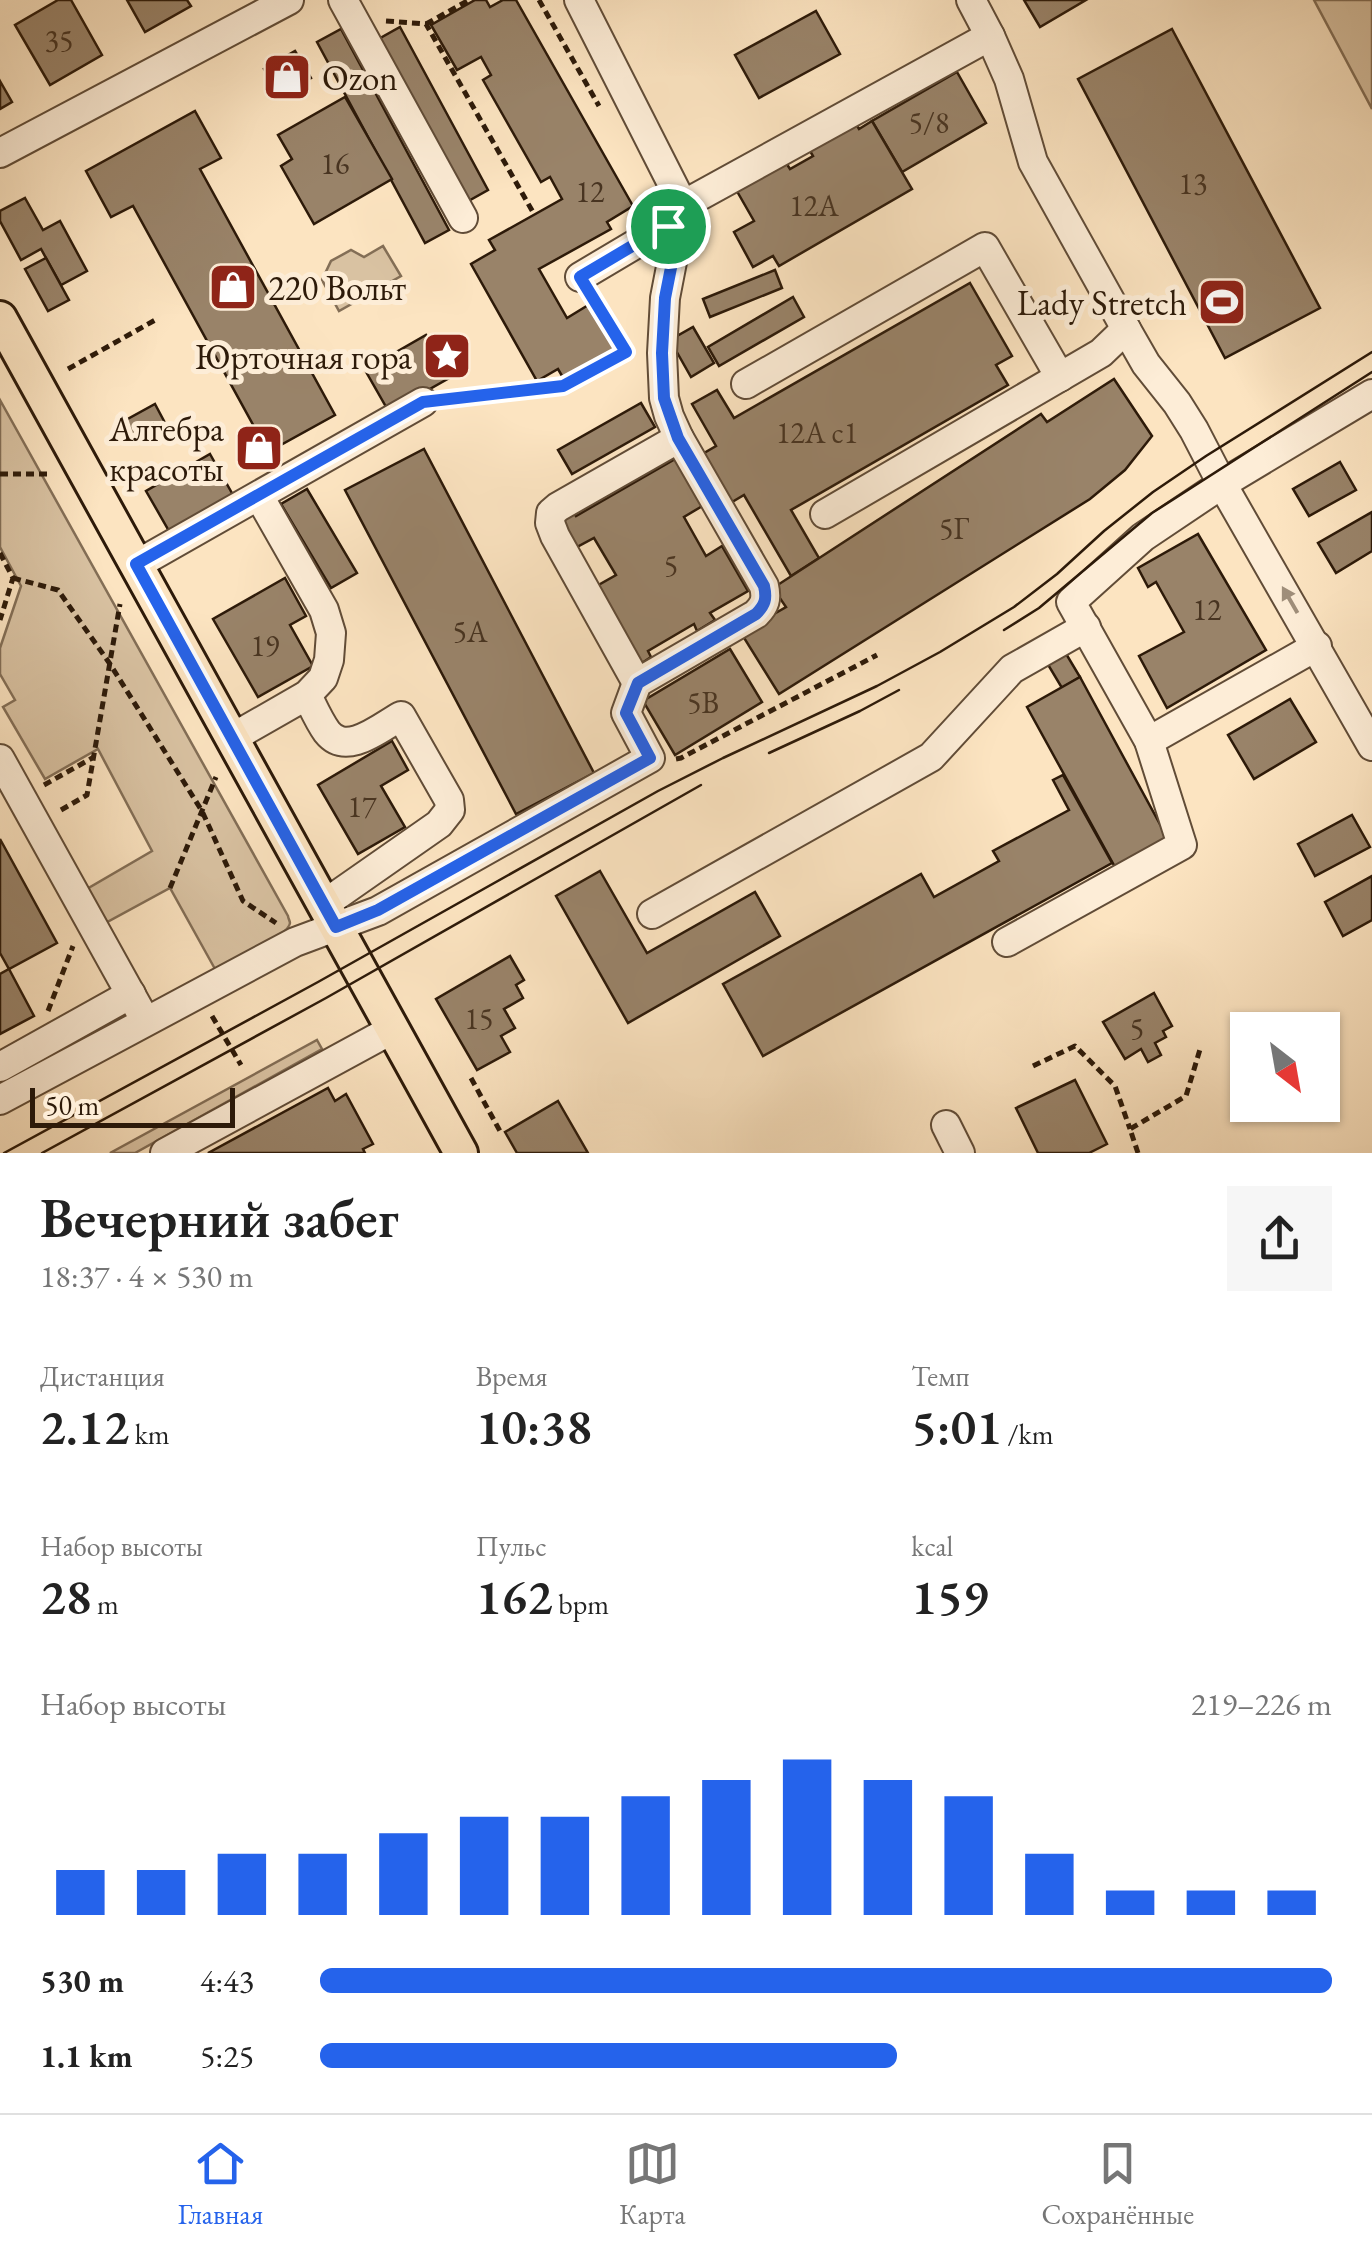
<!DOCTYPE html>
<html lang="ru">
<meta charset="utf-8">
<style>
body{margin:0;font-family:"EB Garamond",serif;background:#f6f6f6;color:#222;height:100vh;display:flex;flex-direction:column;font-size:38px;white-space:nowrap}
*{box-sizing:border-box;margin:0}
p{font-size:32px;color:#767676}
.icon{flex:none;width:55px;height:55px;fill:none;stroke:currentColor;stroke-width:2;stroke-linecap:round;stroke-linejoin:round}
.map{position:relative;height:1153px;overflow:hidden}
.side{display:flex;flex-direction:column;background:#fff;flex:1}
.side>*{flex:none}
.needle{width:65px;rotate:149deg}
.tools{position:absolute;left:1230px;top:1012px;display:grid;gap:20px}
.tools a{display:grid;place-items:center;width:110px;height:110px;border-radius:0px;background:#fff;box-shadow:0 2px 8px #0004;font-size:50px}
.scale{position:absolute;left:30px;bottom:25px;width:205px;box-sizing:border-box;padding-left:10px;border:5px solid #2d1a09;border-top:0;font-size:28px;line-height:35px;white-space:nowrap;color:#2d1a09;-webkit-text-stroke:8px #fdedd7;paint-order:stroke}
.pin{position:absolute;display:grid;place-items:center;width:85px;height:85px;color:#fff;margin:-42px;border:5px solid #fff;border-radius:50%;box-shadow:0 2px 10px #0007}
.round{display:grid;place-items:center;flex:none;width:105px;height:105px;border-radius:0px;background:#f6f6f6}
.overview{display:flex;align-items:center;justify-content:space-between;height:170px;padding:0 40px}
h1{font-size:55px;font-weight:600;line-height:75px}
.stats{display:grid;grid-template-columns:repeat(3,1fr);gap:15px;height:170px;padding:10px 40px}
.stats div{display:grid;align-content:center}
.stats b{font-size:50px;font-weight:600}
.stats small{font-size:28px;font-weight:400}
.stats p{font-size:28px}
.chart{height:280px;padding:20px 40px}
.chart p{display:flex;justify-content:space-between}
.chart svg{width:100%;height:180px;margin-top:10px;stroke:#2563eb;stroke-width:6}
ul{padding:0 40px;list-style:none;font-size:32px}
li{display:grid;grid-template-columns:160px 120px 1fr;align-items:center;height:75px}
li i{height:25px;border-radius:12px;background:#2563eb}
.menu{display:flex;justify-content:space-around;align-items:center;height:140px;border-top:2px solid #e0e0e0;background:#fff;font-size:28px;color:#767676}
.menu a{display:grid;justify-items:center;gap:5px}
.menu .selected{color:#2563eb}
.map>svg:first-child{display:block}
</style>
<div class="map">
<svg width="1372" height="1153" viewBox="0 0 1372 1153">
<rect width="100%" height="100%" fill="#fce4c1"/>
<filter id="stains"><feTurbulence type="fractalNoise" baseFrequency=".002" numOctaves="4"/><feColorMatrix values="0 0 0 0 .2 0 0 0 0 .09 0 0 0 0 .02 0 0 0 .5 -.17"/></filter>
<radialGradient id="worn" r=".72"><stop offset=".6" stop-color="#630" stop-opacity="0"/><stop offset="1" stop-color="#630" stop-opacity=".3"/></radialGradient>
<g fill="#d9c2a2" stroke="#836e56" stroke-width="2.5">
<polygon points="1314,0 1372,0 1372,109"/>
<polygon points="383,246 401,276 339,311 322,280 331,261 351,250 364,257"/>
<path d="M0,400L288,916C288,918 290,921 290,923C289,936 228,963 215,969L170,888L98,927L80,893L152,851L98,749L45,779L3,707L15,700L0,674V648L21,586L0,547Z"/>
<polygon points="317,1040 322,1049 135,1153 110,1153"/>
</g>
<g fill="#998369" stroke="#2d1a09" stroke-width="2.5">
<polygon points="58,0 71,0 102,55 50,85 15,25"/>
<polygon points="127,0 187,0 191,6 145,32"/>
<polygon points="475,0 486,0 490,7 503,0 516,0 633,206 607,222 611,229 539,269 567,318 590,304 617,351 565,381 558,369 537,381 471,264 495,250 489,240 562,199 550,177 541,182 483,80 491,75 481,57 457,70 431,25"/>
<polygon points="1024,0 1086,0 1040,27"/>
<polygon points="816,11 840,54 759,98 735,55"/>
<polygon points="400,27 488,190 463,204 375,41"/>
<polygon points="341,29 449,230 425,243 317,42"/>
<polygon points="1172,29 1320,308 1225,358 1078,79"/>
<polygon points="295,51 311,78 280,97 264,69"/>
<polygon points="957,72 986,123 902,172 872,121"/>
<polygon points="0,81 12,102 0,109"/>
<polygon points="345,97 392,179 314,224 281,166 292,159 278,135"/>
<polygon points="195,111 221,158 200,169 335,415 268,452 133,206 111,217 86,171"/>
<polygon points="852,117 859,129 872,121 912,189 779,266 773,256 753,267 734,232 754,221 734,186 783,158 790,169 813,156 806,144"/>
<polygon points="25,198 43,230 60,221 87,271 61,285 41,249 21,260 0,221 0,211"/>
<polygon points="46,258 69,300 48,311 25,269"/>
<polygon points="775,270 782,288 710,317 703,299"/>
<polygon points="970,283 1012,356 996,365 1008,385 791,510 819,558 791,576 744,495 727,505 699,456 716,446 692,404 717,390 734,418"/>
<polygon points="793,297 804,317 719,366 708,347"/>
<polygon points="693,327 714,363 691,377 670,340"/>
<polygon points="426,335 451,377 389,412 365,370"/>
<polygon points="1114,379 1152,436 1125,470 1090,499 779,694 741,633 786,607 773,588 1041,414 1047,422"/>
<polygon points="641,403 655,427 572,474 558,450"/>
<polygon points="155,404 164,421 124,443 115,426"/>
<polygon points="424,449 594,773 516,814 345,490"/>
<polygon points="210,454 233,495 169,531 146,491"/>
<polygon points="677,458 704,505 684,517 706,556 722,546 748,591 710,613 715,620 697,631 694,624 648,651 651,657 639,665 595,587 616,575 594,538 575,548 558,518 572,510 576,516"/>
<polygon points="1340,462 1356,490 1309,516 1293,489"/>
<polygon points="307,489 357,573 331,588 281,504"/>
<polygon points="1372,512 1372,551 1336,573 1318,543"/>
<polygon points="1198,534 1266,650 1167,708 1139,656 1184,632 1156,582 1148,587 1138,568"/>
<polygon points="285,578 306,616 290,625 313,666 258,697 213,619"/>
<polygon points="730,649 762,702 675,755 643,701"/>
<polygon points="1065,652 1080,677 1062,688 1047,663"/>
<polygon points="1080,677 1168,839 1115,867 1027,707"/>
<polygon points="1290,699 1316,742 1254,779 1228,735"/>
<polygon points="392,741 408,770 381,786 405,827 358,854 318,785"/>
<polygon points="1063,775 1112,863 763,1056 723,984 921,874 934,897 999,861 993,851 1069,810 1053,780"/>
<polygon points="1352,815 1370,847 1315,876 1298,844"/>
<polygon points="0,839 57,943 9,969 0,953"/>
<polygon points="600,871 647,953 755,892 780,936 628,1023 556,896"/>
<polygon points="1372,876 1372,920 1343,936 1325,902"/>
<polygon points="510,956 524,980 516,985 523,998 504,1009 515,1028 501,1036 510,1052 477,1070 436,999"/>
<polygon points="9,969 34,1016 0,1034 0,974"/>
<polygon points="1154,993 1172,1026 1163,1031 1166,1037 1155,1043 1161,1055 1148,1062 1141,1049 1125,1059 1103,1022"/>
<polygon points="1075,1080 1107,1144 1089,1153 1038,1153 1016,1108"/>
<polygon points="328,1088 335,1101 346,1094 373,1144 363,1149 365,1153 208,1153"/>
<polygon points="558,1101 588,1153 517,1153 505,1132"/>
</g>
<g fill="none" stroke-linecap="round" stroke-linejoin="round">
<g stroke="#614c37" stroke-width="32">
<g id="minor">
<polyline points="343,0 463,218"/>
<polyline points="971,0 990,36 1009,79 1033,162 1126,329 1146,364 1177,403 1194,430 1222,484 1372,746"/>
<polyline points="0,153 289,0"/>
<polyline points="683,205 990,36"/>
<polyline points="580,277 681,217"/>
<polyline points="746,384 985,247 1060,377"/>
<polyline points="825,514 1101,353 1126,329"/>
<polyline points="136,565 423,402"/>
<polyline points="637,683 555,536 550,523 551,513 558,507 679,438"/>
<path d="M307,695C313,707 319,721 327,732C347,757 381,727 401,716L449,800L450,810L439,824L323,905"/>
<polyline points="232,738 307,695 323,678 329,660 331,633 324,610 259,496"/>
<polyline points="1149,741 1317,646"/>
<polyline points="0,759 145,1020"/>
<polyline points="652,914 931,757 1012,669 1086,627"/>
<polyline points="1007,942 1182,845 1149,741 1071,602 1143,537 1222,484 1372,394"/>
<polyline points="0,1067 131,994"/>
<path d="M0,1100L295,942L378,911L650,758L626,713L637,683L756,614C765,605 767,599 764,586L679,438L669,416L664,398L662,353L665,298L683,205L579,0"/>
<polyline points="946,1125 960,1153"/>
<polyline points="165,1153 393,1029"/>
</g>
</g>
<g stroke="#2d1a09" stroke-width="38">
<polyline id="major" points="0,318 461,1153"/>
</g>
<g stroke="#2d1a09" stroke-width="5" stroke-dasharray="8 5" stroke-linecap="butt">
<polyline points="539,0 599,106"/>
<polyline points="386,21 426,24 534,214"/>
<polyline points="426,24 469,0"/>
<polyline points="594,300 626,352 629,352"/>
<polyline points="68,369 157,319"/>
<polyline points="446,399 563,387 626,352"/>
<polyline points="0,474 48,474"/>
<polyline points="0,553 13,578 0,620"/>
<polyline points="13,578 58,590 110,664 202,811 243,901 276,923"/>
<polyline points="676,759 681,758 877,655"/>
<polyline points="44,785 94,757"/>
<polyline points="61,810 87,795 120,604"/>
<polyline points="170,888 216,777"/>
<polyline points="48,1011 73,946"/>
<polyline points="212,1016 241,1065"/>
<polyline points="1033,1066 1075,1046 1115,1086 1130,1129"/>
<polyline points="471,1078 501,1133"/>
<polyline points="1138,1153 1130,1129 1186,1096 1201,1046"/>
</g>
<use href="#minor" stroke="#fdedd7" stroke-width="28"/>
<use href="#major" stroke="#fce4c1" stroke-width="32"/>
<g stroke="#2d1a09" stroke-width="2.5">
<polyline points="1004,630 1039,608 1152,513 1372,372"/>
<polyline points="769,753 860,711 899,690"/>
<polyline points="4,1153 318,982 658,791 723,758 877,686 940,652 1014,607 1057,574 1104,531 1153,492 1206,456 1372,352"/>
<polyline points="42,1153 326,998 701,785"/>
</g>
</g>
<defs><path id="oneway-solid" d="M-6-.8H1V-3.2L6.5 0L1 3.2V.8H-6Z" transform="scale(2.5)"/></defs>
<use fill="#9f8e7a" href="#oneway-solid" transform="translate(1290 600) rotate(-120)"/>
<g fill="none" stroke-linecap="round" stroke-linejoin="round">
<g stroke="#fff" stroke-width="20">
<path id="route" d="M681,217L665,298L662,353L664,398L678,438L764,586C767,599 765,605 756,614L638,683L626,713L650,758L378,910L336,927L136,564L423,402L563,386L626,352L580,277Z"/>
</g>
<use href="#route" stroke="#2563eb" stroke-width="12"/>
</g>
<defs>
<g id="shop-square" transform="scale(2.5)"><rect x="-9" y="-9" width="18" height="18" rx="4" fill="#8f2418" stroke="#fdedd7"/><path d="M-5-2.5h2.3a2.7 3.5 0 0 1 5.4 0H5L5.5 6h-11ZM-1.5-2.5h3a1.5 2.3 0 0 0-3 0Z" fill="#fff"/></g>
<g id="stadium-square" transform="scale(2.5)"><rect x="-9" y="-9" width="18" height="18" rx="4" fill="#8f2418" stroke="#fdedd7"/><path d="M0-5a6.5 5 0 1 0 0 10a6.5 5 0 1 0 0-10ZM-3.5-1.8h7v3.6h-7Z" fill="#fff"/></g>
<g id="sight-square" transform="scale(2.5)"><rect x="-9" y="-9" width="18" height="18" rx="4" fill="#8f2418" stroke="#fdedd7"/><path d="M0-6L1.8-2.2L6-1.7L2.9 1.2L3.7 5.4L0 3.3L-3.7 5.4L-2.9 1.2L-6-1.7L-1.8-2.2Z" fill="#fff"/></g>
</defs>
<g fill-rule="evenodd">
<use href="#shop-square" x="287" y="77"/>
<use href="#shop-square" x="233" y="287"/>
<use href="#stadium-square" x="1222" y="302"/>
<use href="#sight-square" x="447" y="356"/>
<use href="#shop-square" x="259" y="448"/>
</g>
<g text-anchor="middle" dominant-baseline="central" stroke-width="10" stroke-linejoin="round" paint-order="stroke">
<g font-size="30" fill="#483421">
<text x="59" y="40">35</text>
<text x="929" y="122">5/8</text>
<text x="335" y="163">16</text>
<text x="1193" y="183">13</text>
<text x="590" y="191">12</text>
<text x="814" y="205">12А</text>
<text x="817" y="432">12А с1</text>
<text x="954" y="528">5Г</text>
<text x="671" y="565">5</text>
<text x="1207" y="609">12</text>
<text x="470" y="631">5А</text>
<text x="265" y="645">19</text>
<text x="703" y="702">5В</text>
<text x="362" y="806">17</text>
<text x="479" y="1018">15</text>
<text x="1137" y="1028">5</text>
</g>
<g font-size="35" fill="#2d1a09" stroke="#fdedd7" text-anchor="end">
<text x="322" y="77" text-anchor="start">Ozon</text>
<text x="268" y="287" text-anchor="start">220 Вольт</text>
<text x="1187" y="302">Lady Stretch</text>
<text x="412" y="356">Юрточная гора</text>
<text x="224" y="428">Алгебра<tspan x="224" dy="40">красоты</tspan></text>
</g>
</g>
<rect width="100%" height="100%" filter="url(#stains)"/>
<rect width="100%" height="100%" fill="url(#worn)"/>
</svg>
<div class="tools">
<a><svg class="needle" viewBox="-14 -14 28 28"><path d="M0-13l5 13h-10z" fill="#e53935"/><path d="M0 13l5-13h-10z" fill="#767676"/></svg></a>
</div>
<div class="scale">50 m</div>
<div class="pin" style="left:668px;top:226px;background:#1e9e55"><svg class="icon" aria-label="arrive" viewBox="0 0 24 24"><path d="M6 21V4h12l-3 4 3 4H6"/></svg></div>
</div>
<section class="side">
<div class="overview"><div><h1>Вечерний забег</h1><p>18:37 · 4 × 530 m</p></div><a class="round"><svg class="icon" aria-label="share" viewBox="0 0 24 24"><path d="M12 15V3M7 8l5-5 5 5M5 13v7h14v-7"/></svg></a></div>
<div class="stats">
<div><p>Дистанция</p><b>2.12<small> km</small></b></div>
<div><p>Время</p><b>10:38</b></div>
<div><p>Темп</p><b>5:01<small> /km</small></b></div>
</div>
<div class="stats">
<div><p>Набор высоты</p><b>28<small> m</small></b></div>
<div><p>Пульс</p><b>162<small> bpm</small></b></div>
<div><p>kcal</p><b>159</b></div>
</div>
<div class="chart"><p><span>Набор высоты</span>219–226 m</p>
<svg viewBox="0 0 160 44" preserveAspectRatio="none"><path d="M5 44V33M15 44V33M25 44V29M35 44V29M45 44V24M55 44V20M65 44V20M75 44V15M85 44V11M95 44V6M105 44V11M115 44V15M125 44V29M135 44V38M145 44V38M155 44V38"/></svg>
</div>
<ul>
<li><b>530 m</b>4:43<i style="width:100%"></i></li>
<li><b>1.1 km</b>5:25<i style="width:57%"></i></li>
</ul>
</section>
<nav class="menu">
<a class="selected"><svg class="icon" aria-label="home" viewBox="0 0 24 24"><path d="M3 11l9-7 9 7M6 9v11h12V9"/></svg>Главная</a>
<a><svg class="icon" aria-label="map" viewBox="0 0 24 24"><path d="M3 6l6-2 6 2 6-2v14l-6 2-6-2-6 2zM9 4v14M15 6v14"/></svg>Карта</a>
<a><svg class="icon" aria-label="saved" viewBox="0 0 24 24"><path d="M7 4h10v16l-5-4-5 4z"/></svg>Сохранённые</a>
</nav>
